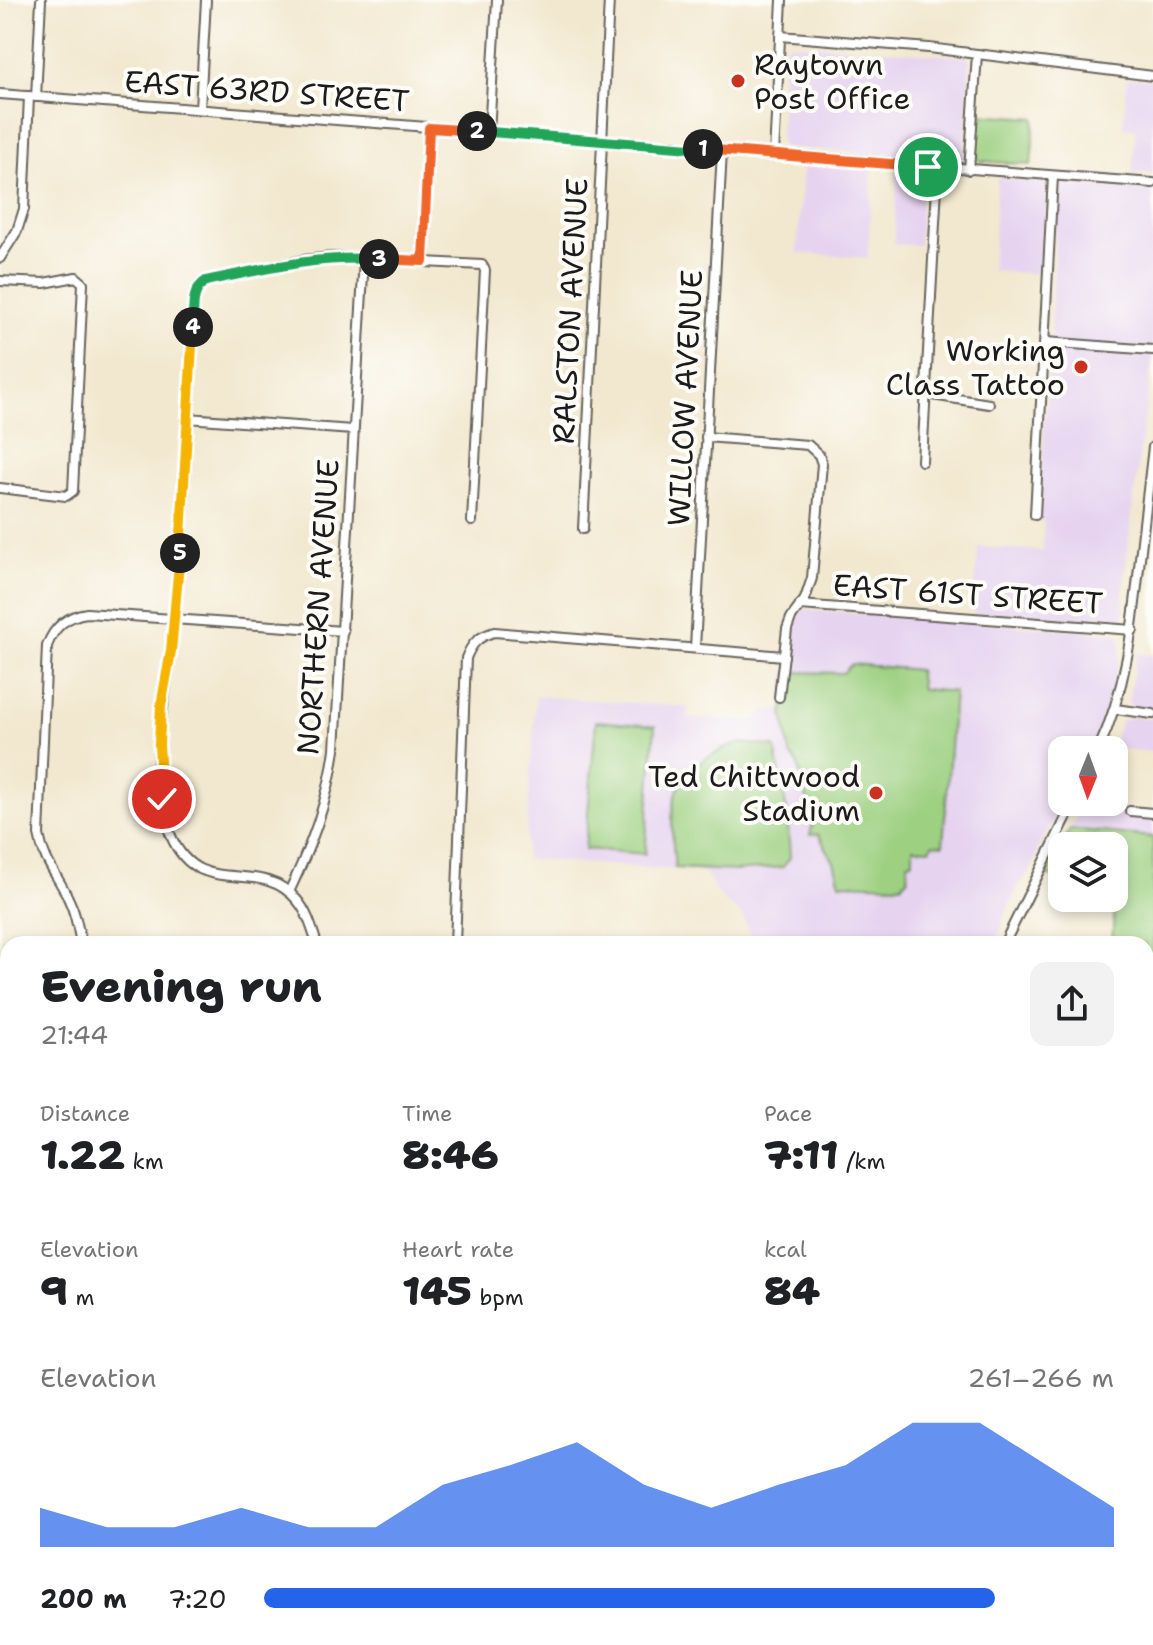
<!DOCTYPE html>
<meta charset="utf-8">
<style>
body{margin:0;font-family:"Shantell Sans",sans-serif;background:#f2f2f2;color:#202124;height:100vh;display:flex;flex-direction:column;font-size:30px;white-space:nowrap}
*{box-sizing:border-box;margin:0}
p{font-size:26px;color:#757577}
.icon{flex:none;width:44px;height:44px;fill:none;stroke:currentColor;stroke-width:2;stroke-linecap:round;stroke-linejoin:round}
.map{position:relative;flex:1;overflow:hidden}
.panel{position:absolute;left:0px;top:936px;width:1154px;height:710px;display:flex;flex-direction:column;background:#fff;border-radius:24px 24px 0 0;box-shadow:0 4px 12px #0003}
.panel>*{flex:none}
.needle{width:52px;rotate:181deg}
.controls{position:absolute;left:1048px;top:736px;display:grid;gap:16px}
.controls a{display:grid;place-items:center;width:80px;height:80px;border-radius:16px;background:#fff;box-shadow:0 4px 12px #0003;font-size:40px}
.pin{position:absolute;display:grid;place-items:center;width:68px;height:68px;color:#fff;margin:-34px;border:4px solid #fff;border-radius:50%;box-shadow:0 2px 8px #0007}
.km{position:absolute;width:40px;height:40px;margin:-20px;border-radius:50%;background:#222;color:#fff;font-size:22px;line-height:40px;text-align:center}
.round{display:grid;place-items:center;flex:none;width:84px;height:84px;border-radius:16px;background:#f2f2f2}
.summary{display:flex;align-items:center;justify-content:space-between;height:136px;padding:0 40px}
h1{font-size:44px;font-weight:800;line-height:60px}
.stats{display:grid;grid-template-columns:repeat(3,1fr);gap:12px;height:136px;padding:8px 40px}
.stats div{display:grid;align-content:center}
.stats b{font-size:40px;font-weight:800}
.stats small{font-size:22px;font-weight:400}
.stats p{font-size:22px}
.chart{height:224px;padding:16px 40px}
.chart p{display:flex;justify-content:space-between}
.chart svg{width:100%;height:144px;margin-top:8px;fill:#2563eb;opacity:.7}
ul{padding:0 40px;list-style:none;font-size:26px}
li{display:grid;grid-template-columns:128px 96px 1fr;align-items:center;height:60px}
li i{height:20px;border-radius:10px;background:#2563eb}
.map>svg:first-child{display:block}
</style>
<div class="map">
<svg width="1153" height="1645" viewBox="0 0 1153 1645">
<rect width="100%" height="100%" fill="#fdfcf7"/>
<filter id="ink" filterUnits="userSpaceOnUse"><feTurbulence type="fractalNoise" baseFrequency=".0125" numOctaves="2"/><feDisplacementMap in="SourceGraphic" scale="16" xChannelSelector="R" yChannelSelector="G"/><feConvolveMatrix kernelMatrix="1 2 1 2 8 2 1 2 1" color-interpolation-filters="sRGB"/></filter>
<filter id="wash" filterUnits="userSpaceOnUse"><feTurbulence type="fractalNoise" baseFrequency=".006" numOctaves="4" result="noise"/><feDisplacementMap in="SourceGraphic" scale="32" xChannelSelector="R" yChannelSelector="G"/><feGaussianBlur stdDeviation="1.8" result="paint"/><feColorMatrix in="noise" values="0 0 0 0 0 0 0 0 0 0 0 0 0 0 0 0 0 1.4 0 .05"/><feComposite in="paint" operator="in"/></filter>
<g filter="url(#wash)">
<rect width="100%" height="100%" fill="#f2e8cf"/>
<g fill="#e6d3f0">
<polygon points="789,43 968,57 970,60 964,160 783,147 780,139 784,49"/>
<polygon points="1127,78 1153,80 1153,174 1132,173 1136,128 1123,127"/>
<polygon points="803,164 872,170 868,258 797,253"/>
<polygon points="897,172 922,174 919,245 894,244"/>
<polygon points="997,178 1045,182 1047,185 1043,274 992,271"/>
<polygon points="1064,184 1153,191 1153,353 1133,505 1123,592 1124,616 1122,621 1113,625 974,614 978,547 1043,551 1044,521 1039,520 1044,427 1047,404 1058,188"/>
<polygon points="802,609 1115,633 1119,637 1121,643 1116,678 1096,737 1090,750 1062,750 1063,802 1039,847 1031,870 1022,880 1004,916 1001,930 993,944 754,944 742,915 719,896 705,872 525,859 536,696 688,707 687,718 746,721 756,719 765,711 781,710 791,631"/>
<polygon points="1137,654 1153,655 1153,710 1132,707 1128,701"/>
<polygon points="1132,716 1153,719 1153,752 1111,748 1121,721"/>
<polygon points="1081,808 1153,815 1153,837 1070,829"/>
</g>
<g fill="#9dd081" stroke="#5c764e" stroke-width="2">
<polygon points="976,114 1035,118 1031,165 980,161 977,158"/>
<polygon points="852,664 918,670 921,689 954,692 943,845 933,844 930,849 913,848 913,861 908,862 908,878 901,885 840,883 834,862 818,834 810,835 813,822 798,764 790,754 783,712 790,672 843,673"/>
<polygon points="596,721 655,726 645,854 585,849"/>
<path d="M740,743L775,747L787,811L790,858L783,867L736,871L675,868C668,800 668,768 740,743Z"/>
<polygon points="1070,829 1153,837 1153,966 1146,966 1146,944 1112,944 1116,882 1114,846 1062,846 1062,877 1046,876"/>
<polygon points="290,1638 338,1638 338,1645 284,1645"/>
</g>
</g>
<g filter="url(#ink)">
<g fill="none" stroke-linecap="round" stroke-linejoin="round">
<g stroke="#67635b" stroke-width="12">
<g id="minor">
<polyline points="780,36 929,48 1153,76"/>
<polyline points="0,94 1153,183"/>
<polyline points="36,97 41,0"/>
<polyline points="200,109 206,0"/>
<polyline points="489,132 497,0"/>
<polyline points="774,155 782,0"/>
<polyline points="969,170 977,54"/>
<polyline points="0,258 17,231 24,209 29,96"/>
<polyline points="423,261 429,128"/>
<polyline points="0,281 44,283 76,277 83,283 73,491 66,496 0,488"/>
<polyline points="1046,342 1153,350"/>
<polyline points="926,394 989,404"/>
<polyline points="187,418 353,430"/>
<polyline points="706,437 808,445 819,455 822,464 812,578 805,599 791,618 787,629 779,697"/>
<polyline points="922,461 938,168"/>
<polyline points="1035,515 1053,176"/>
<polyline points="583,529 609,0"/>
<polyline points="800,605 1133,630"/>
<polyline points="695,648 722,151"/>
<polyline points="1115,709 1153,714"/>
<path d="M1098,750C1127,688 1133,625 1140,558C1144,521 1149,484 1153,447"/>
<polyline points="1130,811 1153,813"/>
<path d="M289,892C312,843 328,802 335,749L364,258"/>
<path d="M81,944C78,928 76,914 69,900C58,875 44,863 39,835L47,646C54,627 66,616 87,613L343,631"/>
<path d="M317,944C312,929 308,913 297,900C258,854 200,903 171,836C146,777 164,710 171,650C175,614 178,578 181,542C188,460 190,376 195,294L199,286L206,281L303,260L331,257L482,265L485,270L472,521"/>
<path d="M455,944L466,658C472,643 478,637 494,632L784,656"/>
<polyline points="1004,944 1074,802"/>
<polyline points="0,982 8,982"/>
<polyline points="1146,1070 1153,1070"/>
<polyline points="1146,1199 1153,1200"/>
<polyline points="0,1323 8,1323"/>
<polyline points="0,1437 8,1438"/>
<polyline points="1146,1508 1153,1392"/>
<polyline points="1146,1571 1153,1571"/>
<polyline points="3,1645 8,1554"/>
<polyline points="117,1645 118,1638"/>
<polyline points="273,1645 278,1638"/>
<polyline points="345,1645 345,1638"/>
<polyline points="873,1645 874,1638"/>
</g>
</g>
<use href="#minor" stroke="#fff" stroke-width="8"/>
</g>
</g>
<g fill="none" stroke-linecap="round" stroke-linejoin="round" filter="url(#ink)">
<g stroke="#fff" stroke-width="16">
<polyline id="split-1" points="703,149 928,167"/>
</g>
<g stroke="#fff" stroke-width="16">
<polyline id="split-2" points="477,131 703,149"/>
</g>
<g stroke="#fff" stroke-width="16">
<polyline id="split-3" points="379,259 423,261 429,128 477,131"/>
</g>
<g stroke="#fff" stroke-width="16">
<path id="split-4" d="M193,327C194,310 190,291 206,281C268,268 315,256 379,259"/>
</g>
<g stroke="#fff" stroke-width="16">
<polyline id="split-5" points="180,553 193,327"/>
</g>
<g stroke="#fff" stroke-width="16">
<polyline id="split-6" points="162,799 159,744 161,706 171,651 180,553"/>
</g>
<use href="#split-1" stroke="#f0652b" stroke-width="10"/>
<use href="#split-2" stroke="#22a559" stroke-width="10"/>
<use href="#split-3" stroke="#f0652b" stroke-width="10"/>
<use href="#split-4" stroke="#22a559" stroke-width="10"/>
<use href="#split-5" stroke="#f5b400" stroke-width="10"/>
<use href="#split-6" stroke="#f5b400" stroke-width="10"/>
</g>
<g fill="#c8321e" stroke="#fdfcf7" stroke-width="3">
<circle cx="738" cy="81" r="8"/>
<circle cx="1081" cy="367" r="8"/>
<circle cx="876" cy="793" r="8"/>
</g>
<g text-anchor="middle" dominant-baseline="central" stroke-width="8" stroke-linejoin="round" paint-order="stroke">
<g font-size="30" fill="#1c1c1c" stroke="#fdfcf7" text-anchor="end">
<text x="754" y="64" text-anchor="start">Raytown<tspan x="754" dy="34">Post Office</tspan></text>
<text x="1065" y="350">Working<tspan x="1065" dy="34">Class Tattoo</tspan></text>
<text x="860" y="776">Ted Chittwood<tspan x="860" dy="34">Stadium</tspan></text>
</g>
<g font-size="30" fill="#1c1c1c" stroke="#fdfcf7">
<text transform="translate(267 91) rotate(4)">EAST 63RD STREET</text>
<text transform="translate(570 311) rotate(-87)">RALSTON AVENUE</text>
<text transform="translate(685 398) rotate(-87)">WILLOW AVENUE</text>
<text transform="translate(968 594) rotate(4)">EAST 61ST STREET</text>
<text transform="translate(318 607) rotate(-86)">NORTHERN AVENUE</text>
</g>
</g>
</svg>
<div class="controls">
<a><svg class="needle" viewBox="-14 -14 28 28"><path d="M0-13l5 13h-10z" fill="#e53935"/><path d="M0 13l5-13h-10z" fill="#757577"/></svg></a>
<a><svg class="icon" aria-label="layers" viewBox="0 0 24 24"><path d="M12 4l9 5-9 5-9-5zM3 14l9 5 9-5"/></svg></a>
</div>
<div class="pin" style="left:928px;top:167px;background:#1e9e55"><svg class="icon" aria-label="arrive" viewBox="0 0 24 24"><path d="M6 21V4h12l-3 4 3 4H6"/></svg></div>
<div class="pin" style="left:162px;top:799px;background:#d93025"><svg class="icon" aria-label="check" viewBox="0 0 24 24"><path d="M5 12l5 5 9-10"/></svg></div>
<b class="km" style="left:703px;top:149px">1</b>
<b class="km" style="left:477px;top:131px">2</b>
<b class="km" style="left:379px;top:259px">3</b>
<b class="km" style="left:193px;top:327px">4</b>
<b class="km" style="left:180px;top:553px">5</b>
<section class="panel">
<div class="summary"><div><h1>Evening run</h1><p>21:44</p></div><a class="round"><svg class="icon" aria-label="share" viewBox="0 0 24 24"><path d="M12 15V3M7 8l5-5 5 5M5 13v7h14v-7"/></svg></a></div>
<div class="stats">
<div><p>Distance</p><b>1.22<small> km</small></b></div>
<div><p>Time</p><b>8:46</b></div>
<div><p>Pace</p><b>7:11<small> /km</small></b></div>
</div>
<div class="stats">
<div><p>Elevation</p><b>9<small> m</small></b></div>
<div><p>Heart rate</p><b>145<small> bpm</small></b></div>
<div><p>kcal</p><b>84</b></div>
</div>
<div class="chart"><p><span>Elevation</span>261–266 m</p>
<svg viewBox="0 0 160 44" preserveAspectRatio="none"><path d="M0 44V32L10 38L20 38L30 32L40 38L50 38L60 25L70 19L80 12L90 25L100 32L110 25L120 19L130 6L140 6L150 19L160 32V44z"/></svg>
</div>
<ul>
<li><b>200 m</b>7:20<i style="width:86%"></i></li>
</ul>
</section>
</div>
